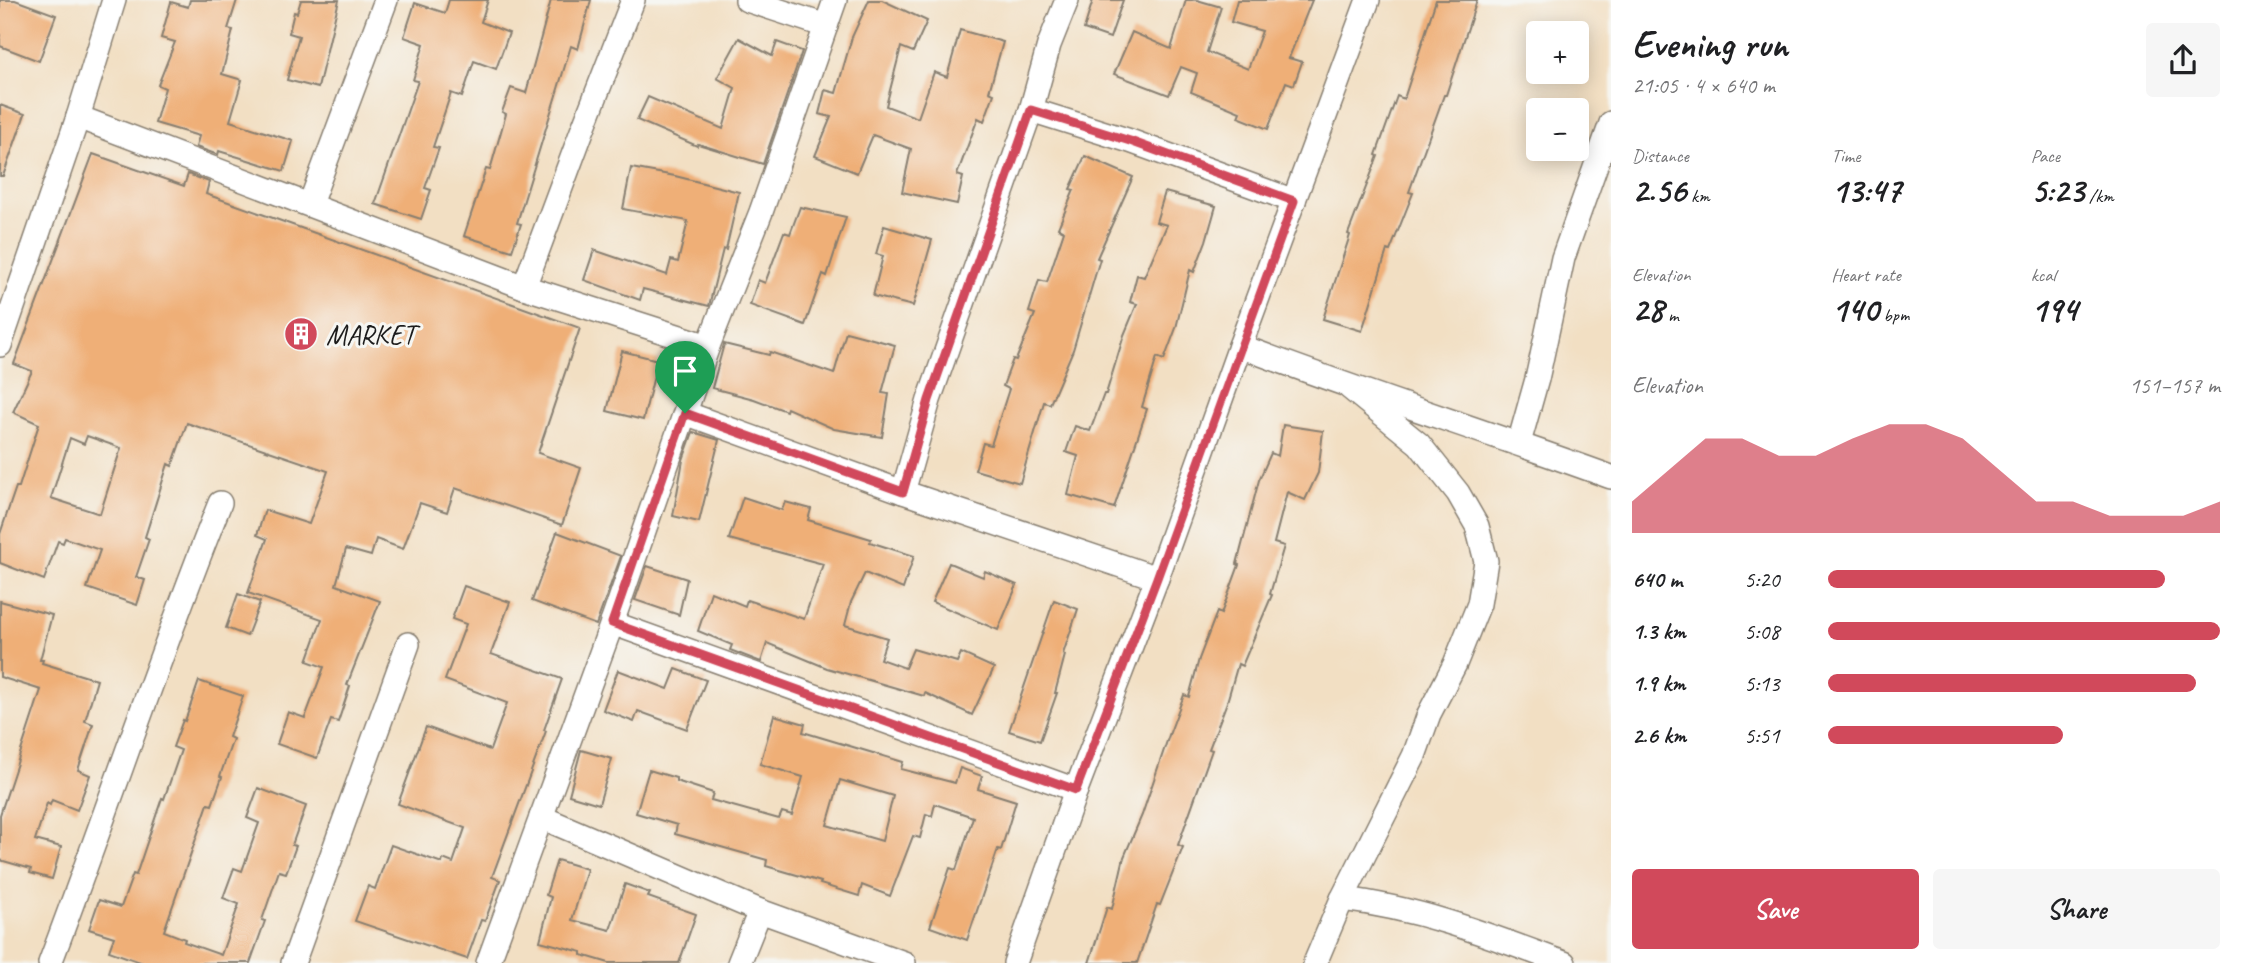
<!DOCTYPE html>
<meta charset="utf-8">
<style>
body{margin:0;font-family:Caveat,sans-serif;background:#f6f6f6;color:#202124;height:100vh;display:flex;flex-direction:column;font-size:26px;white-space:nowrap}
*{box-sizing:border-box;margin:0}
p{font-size:23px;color:#757577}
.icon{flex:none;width:38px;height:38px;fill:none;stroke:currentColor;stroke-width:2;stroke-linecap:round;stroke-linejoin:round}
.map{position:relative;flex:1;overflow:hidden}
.panel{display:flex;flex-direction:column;background:#fff;width:630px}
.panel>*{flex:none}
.tools{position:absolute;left:1526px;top:21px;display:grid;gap:14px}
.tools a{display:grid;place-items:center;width:63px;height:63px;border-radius:7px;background:#fff;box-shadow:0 4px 18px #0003;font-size:35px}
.pin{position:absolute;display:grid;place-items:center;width:60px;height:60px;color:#fff;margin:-72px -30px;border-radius:50% 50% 50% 0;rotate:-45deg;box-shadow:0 0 7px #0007}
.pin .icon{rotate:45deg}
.round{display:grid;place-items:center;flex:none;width:74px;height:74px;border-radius:7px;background:#f6f6f6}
.head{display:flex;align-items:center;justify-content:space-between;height:119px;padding:0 21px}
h1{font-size:38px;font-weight:800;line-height:52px}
.metrics{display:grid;grid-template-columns:repeat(3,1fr);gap:10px;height:119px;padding:7px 21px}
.metrics div{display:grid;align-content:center}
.metrics b{font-size:35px;font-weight:800}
.metrics small{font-size:19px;font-weight:400}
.metrics p{font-size:19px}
.chart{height:196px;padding:14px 21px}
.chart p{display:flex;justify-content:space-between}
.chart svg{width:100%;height:126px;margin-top:7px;fill:#d1495b;opacity:.7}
.action{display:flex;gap:14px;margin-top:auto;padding:14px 21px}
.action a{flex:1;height:80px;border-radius:7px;background:#d1495b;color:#fff;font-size:28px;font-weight:800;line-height:80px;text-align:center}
.action a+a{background:#f6f6f6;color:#202124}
ul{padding:0 21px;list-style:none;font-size:23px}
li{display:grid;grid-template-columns:112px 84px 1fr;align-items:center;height:52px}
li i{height:18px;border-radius:9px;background:#d1495b}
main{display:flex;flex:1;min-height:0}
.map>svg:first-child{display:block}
</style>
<main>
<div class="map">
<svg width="1611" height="963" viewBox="0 0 1611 963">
<rect width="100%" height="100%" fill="#f6f6f2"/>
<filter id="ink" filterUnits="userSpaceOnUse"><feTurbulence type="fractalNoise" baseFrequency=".0143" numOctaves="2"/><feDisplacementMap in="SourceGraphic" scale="14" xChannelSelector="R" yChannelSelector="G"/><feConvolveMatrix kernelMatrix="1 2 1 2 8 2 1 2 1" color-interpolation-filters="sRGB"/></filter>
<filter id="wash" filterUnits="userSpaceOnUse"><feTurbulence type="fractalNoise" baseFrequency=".00686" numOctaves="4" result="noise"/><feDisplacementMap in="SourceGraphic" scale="28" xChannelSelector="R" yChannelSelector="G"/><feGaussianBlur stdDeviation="1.57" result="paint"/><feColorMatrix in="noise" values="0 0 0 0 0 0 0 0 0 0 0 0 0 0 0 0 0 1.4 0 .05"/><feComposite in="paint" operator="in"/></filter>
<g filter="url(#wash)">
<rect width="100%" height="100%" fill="#f2dfc3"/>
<g id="blocks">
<g fill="#efaf77" fill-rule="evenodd">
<polygon points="0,0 15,0 56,15 39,61 0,46"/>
<polygon points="190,0 237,0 228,29 233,30 222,74 242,80 230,121 293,141 284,171 219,151 218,155 196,147 199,136 155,123 165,88 158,85 175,42 161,38 171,2 188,7"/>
<polygon points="301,0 339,0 318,88 287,80 299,36 289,33 294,12 297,13"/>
<polygon points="449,0 488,0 481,22 509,33 496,69 474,61 462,97 451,93 433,147 439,148 425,188 431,190 421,219 375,204 418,81 413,80 424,44 404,37 415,3 445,13"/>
<polygon points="551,0 591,0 578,49 571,46 517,223 521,224 512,251 464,236 486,169 490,170 506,114 502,112 511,88 526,93"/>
<polygon points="869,0 882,0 927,21 913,52 901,47 886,106 918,118 934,72 947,77 960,30 1003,42 989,92 994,94 984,121 978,118 957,175 963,177 957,204 902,192 911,149 873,135 857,173 815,156 831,117 819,114 825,90 836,93 852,37"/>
<polygon points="1093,0 1123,0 1110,38 1084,29"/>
<polygon points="1186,0 1197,0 1221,7 1207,52 1248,69 1262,31 1231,22 1237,0 1312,0 1289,58 1302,62 1294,85 1286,82 1268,129 1238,117 1240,112 1191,92 1197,73 1181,67 1169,95 1114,74 1132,32 1171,49"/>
<polygon points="1436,0 1477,0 1446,95 1444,95 1409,192 1413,193 1390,251 1387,250 1362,331 1323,319 1350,235 1348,234 1378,156 1376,155 1397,96 1404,99"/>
<polygon points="739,38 772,56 777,42 802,51 763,164 698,144 697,146 637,120 648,97 723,129 735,88 717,78"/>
<polygon points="0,105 25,114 3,176 0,176"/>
<path d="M93,154L184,186L188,174L209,182L206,194L580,328L538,453L581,468L562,525L455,488L447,512L420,503L403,549L376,539L371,556L346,549L336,585L380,601L347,685L350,686L338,722L331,720L317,758L277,744L288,712L305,718L324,667L307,661L322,619L248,593L267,539L257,535L265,510L309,524L328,471L187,423L172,466L168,464L145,537L149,539L136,577L145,580L137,605L87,588L100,550L65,538L63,543L58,541L44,580L0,563V534L16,487H19L39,424L13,412L32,371L14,364ZM87,436L121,448L100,514L51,498L70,438L84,444Z"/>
<polygon points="1085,156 1133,177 1097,258 1100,259 1073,350 1050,404 1044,402 1020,483 975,470 983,443 991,445 1009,389 1003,386 1013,359 1016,360 1035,314 1029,312 1039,280 1047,282 1064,231 1058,228 1074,190 1070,189"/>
<polygon points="631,168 675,176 739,192 726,250 723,249 709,306 643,289 640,300 584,280 594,250 667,275 671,260 678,262 688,221 623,209"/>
<polygon points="1165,192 1216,206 1206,241 1194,272 1190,270 1176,328 1164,360 1157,357 1142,407 1147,409 1114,508 1068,495 1078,456 1066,452 1075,426 1090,431 1104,394 1106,394 1124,335 1137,304 1130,302 1137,275 1144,277 1167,225 1156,222"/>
<polygon points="800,207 846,217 827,276 823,274 805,325 750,305 758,280 765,283 784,232 790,234"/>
<polygon points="884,226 932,240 913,306 873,296 883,256 876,254"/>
<polygon points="846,332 895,345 882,393 889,394 882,437 834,429 787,408 786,411 754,399 712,388 724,344 769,355 770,352 834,374"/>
<polygon points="622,351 658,360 643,420 607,411"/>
<polygon points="1283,425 1323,431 1318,473 1305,500 1287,492 1274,543 1284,546 1270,594 1272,595 1242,666 1238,664 1227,702 1209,749 1212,750 1178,845 1183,847 1160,905 1157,904 1137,963 1089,963 1107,907 1112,909 1124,857 1142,815 1169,735 1184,695 1189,697 1199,659 1217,612 1221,614 1239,565 1237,564 1259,480 1271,453 1278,456"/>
<polygon points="693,432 719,440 699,522 673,516 683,460"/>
<polygon points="743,497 782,510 785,502 811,509 808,520 871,539 870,542 914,556 903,589 865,573 851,602 845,625 887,638 880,659 905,668 913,649 957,662 961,653 994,668 972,715 925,693 924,696 827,668 767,643 761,662 730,650 732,645 698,631 711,592 745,606 747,600 804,619 823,564 729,539"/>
<polygon points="557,532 621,556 596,625 532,601"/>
<polygon points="949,563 983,577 985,571 1017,585 998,630 932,602"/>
<polygon points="647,566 687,579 679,615 635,600"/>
<polygon points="464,586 510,602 491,654 562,679 544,730 546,731 492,877 500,880 485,921 481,920 467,959 355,921 368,886 375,889 391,845 442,863 443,859 453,863 465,828 398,804 426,727 490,750 507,703 445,680 466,624 452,619"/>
<polygon points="238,594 260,602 247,636 226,628"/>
<polygon points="1054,600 1078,609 1063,654 1065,655 1055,693 1057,693 1040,741 1009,731"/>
<polygon points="0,601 52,615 40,660 43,660 42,663 97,680 85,721 93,724 78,770 90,775 77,810 52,800 50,805 47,803 35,840 61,847 52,879 30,873 31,869 0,860 0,815 41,690 0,677"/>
<polygon points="676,669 706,680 687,729 638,711 634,722 603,710 618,670 668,689"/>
<polygon points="199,681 243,696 229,737 233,739 220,776 222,777 212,805 208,804 164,931 185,939 184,942 221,955 239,904 223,898 234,868 242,871 259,823 247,818 258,788 306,806 292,845 296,846 286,873 279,871 262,920 265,921 250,963 143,963 109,951 114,937 89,929 99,900 121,907 133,874 136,875 162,798 164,799 181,750 173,747 183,720 185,721"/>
<path d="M774,715L805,724L803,732L903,762L901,769L955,783L960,768L982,776L978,789L1016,801L1001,850L998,849L967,940L930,927L950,868L956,870L973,817L935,804L932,816L926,814L920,838L913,836L890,896L862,885L859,896L820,884L821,882L766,866L767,860L675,834L677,825L636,813L649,770L676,778V781L713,793L711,800L779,819L782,812L792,815L803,777L760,764ZM840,780L893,796L882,841L827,825Z"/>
<polygon points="581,750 612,759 599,804 569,795"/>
<polygon points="557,860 587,869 572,920 610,930 625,884 650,893 648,897 696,914 679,963 609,963 582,955 582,952 540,941 551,897 546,895"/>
</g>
</g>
</g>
<g filter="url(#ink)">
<use href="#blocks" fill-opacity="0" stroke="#877e70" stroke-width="2"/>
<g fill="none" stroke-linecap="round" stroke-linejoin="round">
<g stroke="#877e70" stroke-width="26">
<g id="street">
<polyline points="747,0 826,26"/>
<polyline points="1031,110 1130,141 1294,201"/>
<polyline points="78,117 524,287 708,346"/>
<polyline points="310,204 386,0"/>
<polyline points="524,287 582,131 633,0"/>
<polyline points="0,345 78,117 114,0"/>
<path d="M1240,346C1363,393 1488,432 1611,477"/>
<polyline points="685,413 903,492 1157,578"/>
<polyline points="1519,443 1537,379 1563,258 1611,123"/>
<polyline points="903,492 929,400 1031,110 1049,45 1067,0"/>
<polyline points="612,623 1076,790"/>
<polyline points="541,817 760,911 904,963"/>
<path d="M1342,899C1420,908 1491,936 1564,963"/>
<path d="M50,963C108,810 159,655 220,503"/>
<polyline points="293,963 408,644"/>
<polyline points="488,963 612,623 708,346 761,212 835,0"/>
<polyline points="739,963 760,911"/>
<polyline points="1015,963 1076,790 1157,578 1240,346 1368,0"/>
<polyline points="1315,963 1342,899 1414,756 1429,714 1455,664 1479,604 1486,561 1477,526 1458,493 1419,444 1350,388"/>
</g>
</g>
<use href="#street" stroke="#fff" stroke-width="23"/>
</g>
</g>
<g fill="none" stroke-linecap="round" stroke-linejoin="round" filter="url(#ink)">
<g stroke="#fff" stroke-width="14">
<polygon id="route" points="1031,110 1130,141 1294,201 1157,578 1076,790 612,623 685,413 903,492 929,400"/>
</g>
<use href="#route" stroke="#d1495b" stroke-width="9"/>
</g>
<defs>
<g id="building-disc" transform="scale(1.75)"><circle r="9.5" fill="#d1495b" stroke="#f6f6f2"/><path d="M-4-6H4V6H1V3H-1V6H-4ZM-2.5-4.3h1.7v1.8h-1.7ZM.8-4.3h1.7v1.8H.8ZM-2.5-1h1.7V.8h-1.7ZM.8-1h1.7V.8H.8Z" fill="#fff"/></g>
</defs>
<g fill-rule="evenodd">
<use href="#building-disc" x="301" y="334"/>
</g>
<g text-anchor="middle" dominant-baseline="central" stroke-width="6" stroke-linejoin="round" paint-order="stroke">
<g font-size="28" fill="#1c1c1c" stroke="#f6f6f2" text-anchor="start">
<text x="326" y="334">MARKET</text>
</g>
</g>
</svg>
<div class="tools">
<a>+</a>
<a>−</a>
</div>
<div class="pin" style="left:685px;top:413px;background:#1e9e55"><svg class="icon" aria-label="arrive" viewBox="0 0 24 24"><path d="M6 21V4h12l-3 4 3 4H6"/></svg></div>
</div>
<section class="panel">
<div class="head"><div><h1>Evening run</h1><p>21:05 · 4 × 640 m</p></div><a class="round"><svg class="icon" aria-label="share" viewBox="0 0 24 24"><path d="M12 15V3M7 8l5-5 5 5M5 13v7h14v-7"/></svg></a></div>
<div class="metrics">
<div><p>Distance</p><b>2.56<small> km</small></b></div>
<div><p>Time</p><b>13:47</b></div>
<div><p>Pace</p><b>5:23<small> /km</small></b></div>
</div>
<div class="metrics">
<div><p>Elevation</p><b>28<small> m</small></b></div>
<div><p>Heart rate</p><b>140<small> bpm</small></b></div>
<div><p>kcal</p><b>194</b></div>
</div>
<div class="chart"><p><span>Elevation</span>151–157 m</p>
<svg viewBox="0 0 160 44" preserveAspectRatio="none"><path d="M0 44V33L10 22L20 11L30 11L40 17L50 17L60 11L70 6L80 6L90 11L100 22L110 33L120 33L130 38L140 38L150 38L160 33V44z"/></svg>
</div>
<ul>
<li><b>640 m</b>5:20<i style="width:86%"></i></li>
<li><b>1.3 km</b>5:08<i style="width:100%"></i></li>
<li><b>1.9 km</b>5:13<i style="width:94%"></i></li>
<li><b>2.6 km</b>5:51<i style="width:60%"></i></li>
</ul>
<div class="action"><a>Save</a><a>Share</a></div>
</section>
</main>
